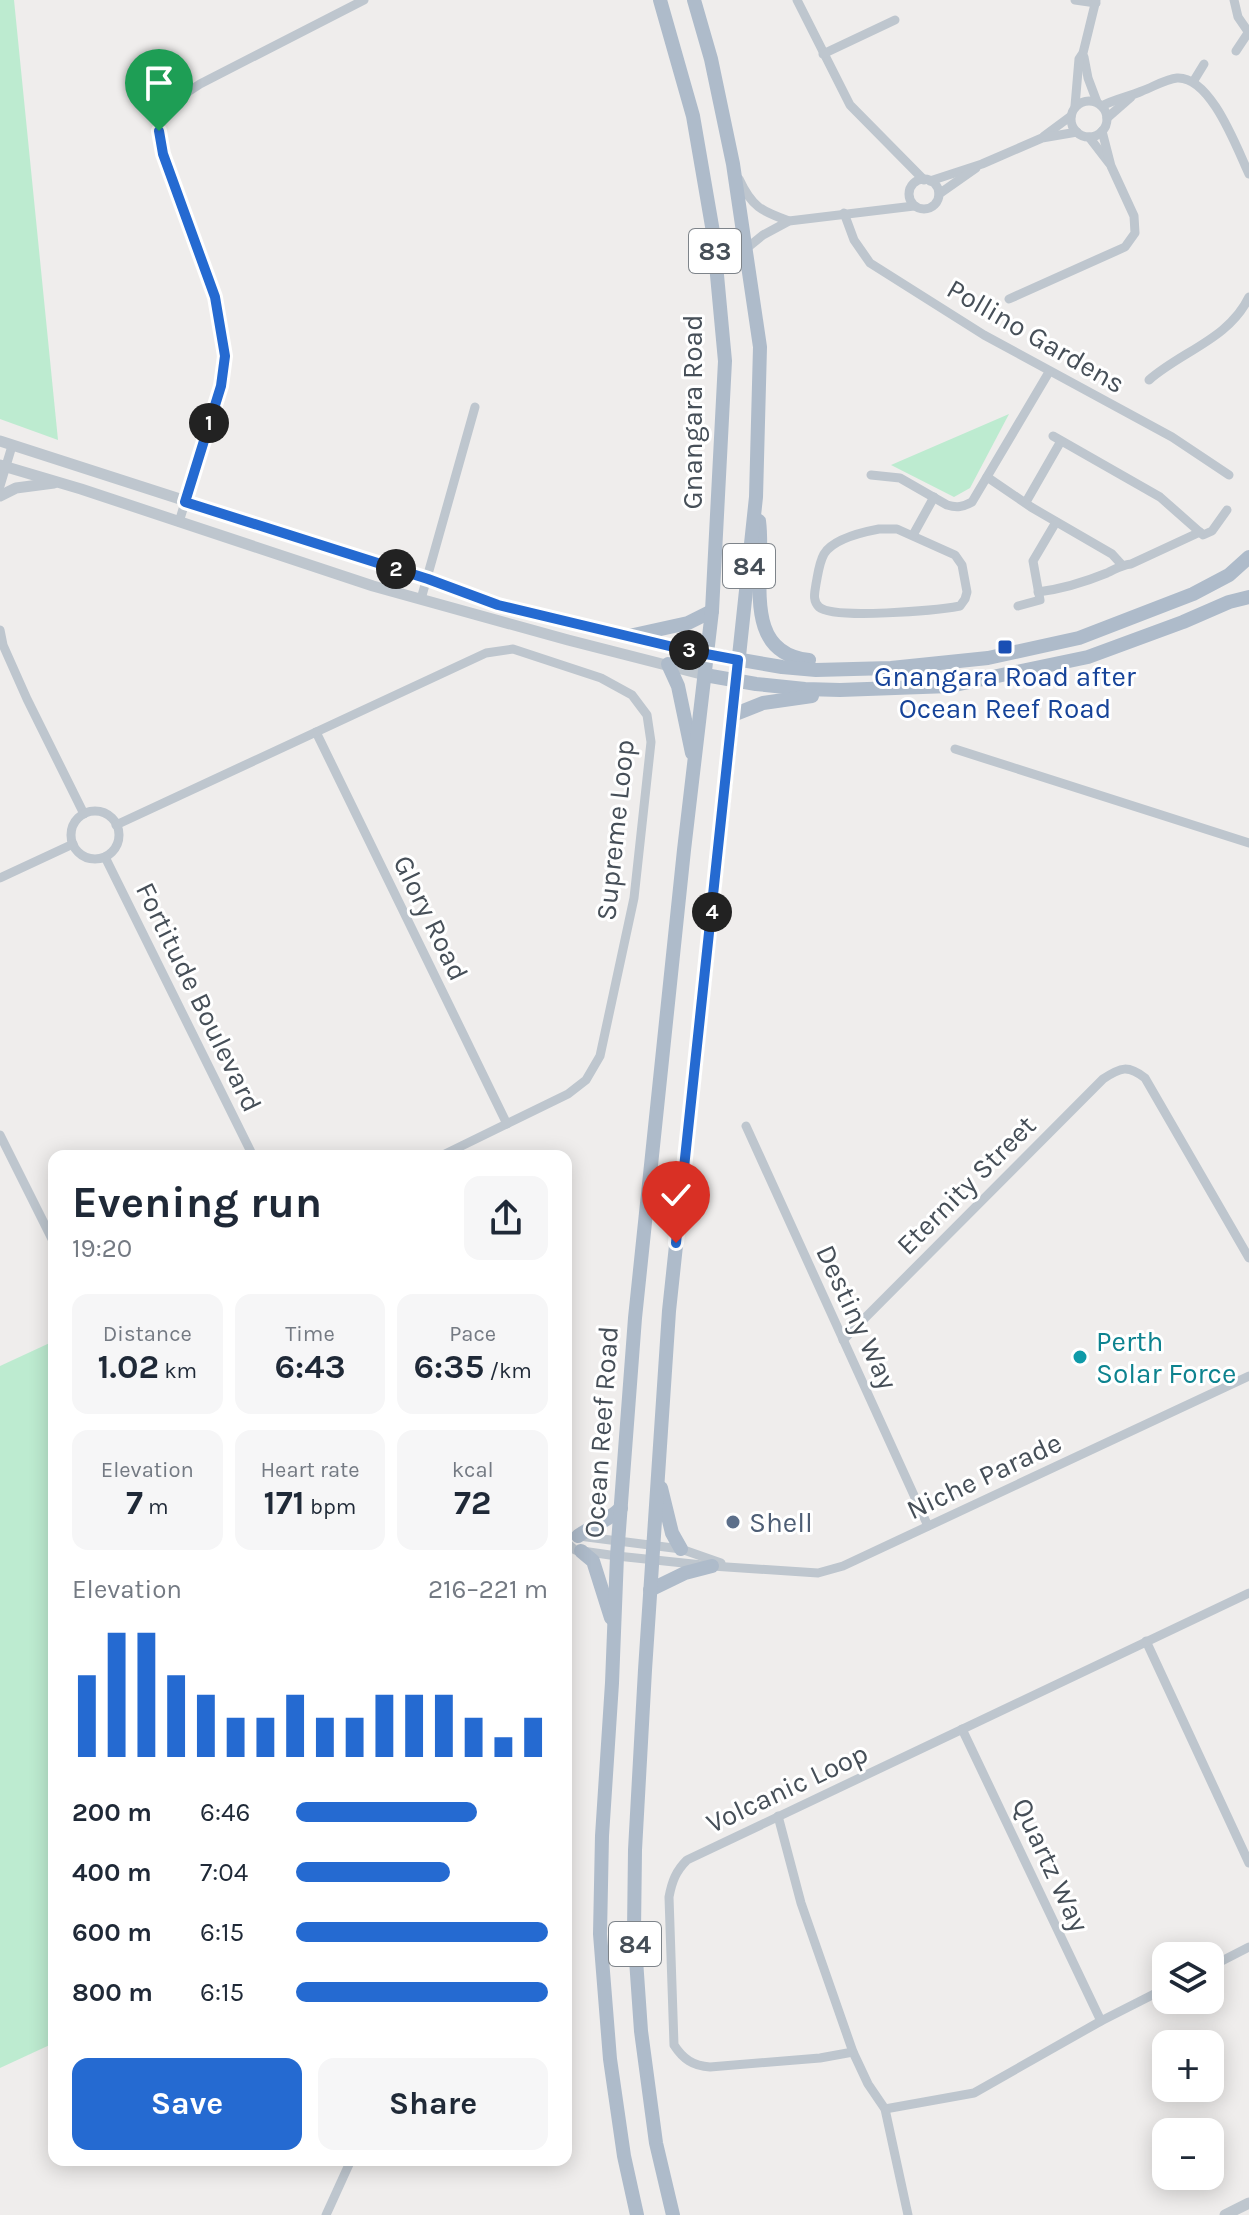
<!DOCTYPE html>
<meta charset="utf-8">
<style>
body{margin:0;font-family:Karla,sans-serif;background:#f6f6f7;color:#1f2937;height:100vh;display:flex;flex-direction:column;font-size:30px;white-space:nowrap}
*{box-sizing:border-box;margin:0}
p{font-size:26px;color:#747a83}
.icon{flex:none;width:44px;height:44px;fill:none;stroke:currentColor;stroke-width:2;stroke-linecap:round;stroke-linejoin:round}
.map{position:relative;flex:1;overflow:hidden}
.panel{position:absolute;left:48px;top:1150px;width:524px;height:1016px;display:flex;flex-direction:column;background:#fff;border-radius:16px;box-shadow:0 4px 20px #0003}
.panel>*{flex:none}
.controls{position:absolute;left:1152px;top:1942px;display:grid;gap:16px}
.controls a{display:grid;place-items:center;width:72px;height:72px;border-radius:16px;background:#fff;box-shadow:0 4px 20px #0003;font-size:40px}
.pin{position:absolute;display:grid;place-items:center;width:68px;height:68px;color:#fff;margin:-82px -34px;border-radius:50% 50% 50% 0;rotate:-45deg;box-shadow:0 0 8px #0007}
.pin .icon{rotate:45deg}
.km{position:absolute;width:40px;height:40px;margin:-20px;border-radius:50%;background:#222;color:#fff;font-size:22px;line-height:40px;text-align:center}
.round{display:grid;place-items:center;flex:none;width:84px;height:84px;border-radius:16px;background:#f6f6f7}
.head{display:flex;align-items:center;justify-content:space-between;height:136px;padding:0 24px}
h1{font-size:44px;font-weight:700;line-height:60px}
.figures{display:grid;grid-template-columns:repeat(3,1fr);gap:12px;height:136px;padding:8px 24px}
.figures div{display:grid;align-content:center;border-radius:16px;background:#f6f6f7;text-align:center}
.figures b{font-size:34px;font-weight:700}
.figures small{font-size:22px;font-weight:400}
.figures p{font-size:22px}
.chart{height:224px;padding:16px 24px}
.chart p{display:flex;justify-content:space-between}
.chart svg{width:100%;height:144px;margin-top:8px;stroke:#256ad1;stroke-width:6}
.primary-button{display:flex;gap:16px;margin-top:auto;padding:16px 24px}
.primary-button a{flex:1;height:92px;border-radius:16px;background:#256ad1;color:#fff;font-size:32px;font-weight:700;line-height:92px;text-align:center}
.primary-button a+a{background:#f6f6f7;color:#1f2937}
ul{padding:0 24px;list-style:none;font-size:26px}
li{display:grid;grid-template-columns:128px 96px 1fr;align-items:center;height:60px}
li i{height:20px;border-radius:10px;background:#256ad1}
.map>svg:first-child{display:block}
</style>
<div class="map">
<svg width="1249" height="2215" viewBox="0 0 1249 2215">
<rect width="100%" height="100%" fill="#efedec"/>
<g fill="#bdebd0">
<polygon points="0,0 14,0 58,440 0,419"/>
<polygon points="1009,414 970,488 954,497 891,465"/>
<polygon points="54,1341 54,2043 0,2068 0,1366"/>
</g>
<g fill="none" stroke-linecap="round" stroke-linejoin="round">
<g stroke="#bec6ce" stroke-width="9">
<polyline points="797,0 850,105 924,180"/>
<polyline points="1075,0 1096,3"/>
<polyline points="1234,0 1238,17 1249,33"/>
<polyline points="1236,51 1248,33"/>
<polyline points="823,54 895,20"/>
<polyline points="1084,57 1088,78 1097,102"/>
<polyline points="1193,82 1204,64"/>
<circle cx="1089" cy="119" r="18"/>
<polyline points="1075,106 1079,59 1083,53 1096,0"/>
<path d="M1102,106C1115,99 1128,97 1142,91C1153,87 1166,79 1177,78C1211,76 1237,149 1249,174"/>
<polyline points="1107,118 1131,97"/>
<polyline points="1044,136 1071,116"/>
<polyline points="1089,137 1109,163"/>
<path d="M739,179C752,207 761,211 789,221"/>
<circle cx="924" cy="194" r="15"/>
<polyline points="930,181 982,164 1042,138 1077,132"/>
<polyline points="939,194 976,168"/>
<polyline points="844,213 854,240 870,263 984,335 1172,437 1229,475"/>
<polyline points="747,248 763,235 789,221 914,206"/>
<polyline points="1009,299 1125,247 1135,233 1134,216 1111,166 1102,131"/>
<path d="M1149,380C1182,351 1229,339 1249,297"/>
<polyline points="1053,436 1160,497 1203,535 1212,531 1227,510"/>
<path d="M871,475L900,478L947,505C957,508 963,507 972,502L1049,372"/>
<polyline points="987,477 1031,507 1112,554 1122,565"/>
<polyline points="0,486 12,446"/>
<polyline points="1026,502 1061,441"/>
<polyline points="179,522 221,386 225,356 215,297 163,154 159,131 163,115 171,103 200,84 364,0"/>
<path d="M879,529H897L955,555L962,565L967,592L965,599L960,606C938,610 834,620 819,607C812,600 815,592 816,584C818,574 819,563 824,554C833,539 863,532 879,529Z"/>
<polyline points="913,535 934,497"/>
<path d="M1038,592C1062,589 1085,582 1107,573C1116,569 1121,565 1131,564L1200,532"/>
<polyline points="421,599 475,407"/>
<polyline points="1018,606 1040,600 1033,561 1056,522"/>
<polyline points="0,630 3,645 27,699 84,814"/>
<polyline points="316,732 507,1124"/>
<polyline points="955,749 1249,843"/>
<circle cx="95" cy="835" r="24"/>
<polyline points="116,825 486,653 513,649 601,678 632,695 647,715 651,742 634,898 600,1056 586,1080 568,1094 441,1156"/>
<polyline points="105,857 253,1156"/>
<polyline points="0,878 73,844"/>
<polyline points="746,1126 928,1526"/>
<polyline points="0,1135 54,1243"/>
<path d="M843,1340L1103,1079C1121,1067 1128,1065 1145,1078L1249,1258"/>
<polyline points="579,1536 681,1549 721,1563"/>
<polyline points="566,1542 575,1550 617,1556 712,1566 818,1573 843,1566 1249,1376"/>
<polyline points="1146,1641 1249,1863"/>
<polyline points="962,1729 1101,2021"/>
<polyline points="778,1816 801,1903 853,2052 868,2084 885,2109 908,2215"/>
<polyline points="1210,1967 1249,1947"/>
<path d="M853,2052L820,2058L710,2067C693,2066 683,2059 674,2045L669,1897C672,1881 676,1871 687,1860L1249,1593"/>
<polyline points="885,2109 974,2093 1101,2021 1166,1988"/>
<polyline points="326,2215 351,2160"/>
</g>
<g stroke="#bec6ce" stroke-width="11">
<polyline points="0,441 428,579 498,605 707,654"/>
<polyline points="0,465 81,489 373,586 568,640 705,675"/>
<polyline points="0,496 16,488 54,483"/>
<polyline points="1225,2215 1249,2203"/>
</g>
<g stroke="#aebbca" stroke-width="14">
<path d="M759,521C766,571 739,653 809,660"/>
<polyline points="629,636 688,623 712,611"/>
<polyline points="707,654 782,667 816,670 891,668 988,658 1079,638 1193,594 1229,575 1249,557"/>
<polyline points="668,664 678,686 692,753"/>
<polyline points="705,675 756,684 805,689 840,690 950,686 1088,657 1183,622 1229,602 1249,597"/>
<polyline points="733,715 763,703 812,696"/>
<polyline points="661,1488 672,1533 681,1549"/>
<path d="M578,1536C592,1526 608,1521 621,1508"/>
<polyline points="581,1551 593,1561 611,1618"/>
<polyline points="650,1590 685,1573 712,1566"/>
<polyline points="637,2215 624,2156 610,2059 600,1934 602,1836 612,1683 617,1556 635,1318 684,850 712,611 725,361 713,232 693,116 660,0"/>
<polyline points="673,2215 656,2143 641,2031 634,1931 635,1850 645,1670 669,1311 756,497 760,347 733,164 711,59 694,0"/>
</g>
</g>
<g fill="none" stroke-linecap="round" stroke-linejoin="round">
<g stroke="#fff" stroke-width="16">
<polyline id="route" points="159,131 163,154 215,297 225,356 221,386 185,502 428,579 498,605 690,651 738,660 676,1243"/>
</g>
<use href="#route" stroke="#256ad1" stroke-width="10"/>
</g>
<rect fill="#1a4fb4" stroke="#fff" stroke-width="3" x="997" y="639" width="16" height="16" rx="4"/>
<circle fill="#0f9aa8" stroke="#fff" stroke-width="3" cx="1080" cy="1357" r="8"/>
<circle fill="#5c6f8a" stroke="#fff" stroke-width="3" cx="733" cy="1522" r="8"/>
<g text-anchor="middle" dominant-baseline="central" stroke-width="6" stroke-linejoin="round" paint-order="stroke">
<g fill="#fff" stroke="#7e848a" stroke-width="2">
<rect x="689" y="229" width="52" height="44" rx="6"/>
<rect x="723" y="544" width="52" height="44" rx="6"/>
<rect x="609" y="1922" width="52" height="44" rx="6"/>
</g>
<g font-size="26" font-weight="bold" fill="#464f58">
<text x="715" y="251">83</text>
<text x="749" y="566">84</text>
<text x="635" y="1944">84</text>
</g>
<g font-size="28" fill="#464f58" stroke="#fff">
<text transform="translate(1036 336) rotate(30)">Pollino Gardens</text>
<text transform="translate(692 412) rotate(-90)">Gnangara Road</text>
<text transform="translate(615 830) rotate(-84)">Supreme Loop</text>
<text transform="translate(431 918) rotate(64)">Glory Road</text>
<text transform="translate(199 997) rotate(64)">Fortitude Boulevard</text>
<text transform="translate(966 1185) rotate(-45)">Eternity Street</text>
<text transform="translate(857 1317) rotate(65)">Destiny Way</text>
<text transform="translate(601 1432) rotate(-86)">Ocean Reef Road</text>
<text transform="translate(984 1476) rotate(-25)">Niche Parade</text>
<text transform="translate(787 1788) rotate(-25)">Volcanic Loop</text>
<text transform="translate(1051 1865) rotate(65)">Quartz Way</text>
</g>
<g font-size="28" fill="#164399" stroke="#fff">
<text x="1005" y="676">Gnangara Road after<tspan x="1005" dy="32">Ocean Reef Road</tspan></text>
</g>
<g font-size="28" fill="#0d838f" stroke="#fff" text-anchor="start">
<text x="1096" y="1341">Perth<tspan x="1096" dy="32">Solar Force</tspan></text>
</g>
<g font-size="28" fill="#4e5e75" stroke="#fff" text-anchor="start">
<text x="749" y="1522">Shell</text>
</g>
</g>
</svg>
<div class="controls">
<a><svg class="icon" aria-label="layers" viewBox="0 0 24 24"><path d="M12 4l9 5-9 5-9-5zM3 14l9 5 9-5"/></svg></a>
<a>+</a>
<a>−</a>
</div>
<div class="pin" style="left:159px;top:131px;background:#1e9e55"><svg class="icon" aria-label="arrive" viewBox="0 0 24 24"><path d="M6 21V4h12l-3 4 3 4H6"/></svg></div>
<div class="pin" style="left:676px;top:1243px;background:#d93025"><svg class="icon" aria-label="check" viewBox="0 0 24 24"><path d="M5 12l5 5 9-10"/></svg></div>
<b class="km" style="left:209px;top:423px">1</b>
<b class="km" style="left:396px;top:569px">2</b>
<b class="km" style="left:689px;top:650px">3</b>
<b class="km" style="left:712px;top:912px">4</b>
<section class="panel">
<div class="head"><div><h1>Evening run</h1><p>19:20</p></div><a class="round"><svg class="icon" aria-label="share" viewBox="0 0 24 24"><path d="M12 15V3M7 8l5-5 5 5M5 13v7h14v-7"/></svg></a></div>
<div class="figures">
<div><p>Distance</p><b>1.02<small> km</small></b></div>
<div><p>Time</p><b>6:43</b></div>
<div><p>Pace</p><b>6:35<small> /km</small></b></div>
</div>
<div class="figures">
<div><p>Elevation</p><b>7<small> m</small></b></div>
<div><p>Heart rate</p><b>171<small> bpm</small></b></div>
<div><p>kcal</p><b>72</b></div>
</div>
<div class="chart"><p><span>Elevation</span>216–221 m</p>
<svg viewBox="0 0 160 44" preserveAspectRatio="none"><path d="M5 44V19M15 44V6M25 44V6M35 44V19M45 44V25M55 44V32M65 44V32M75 44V25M85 44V32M95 44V32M105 44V25M115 44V25M125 44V25M135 44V32M145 44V38M155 44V32"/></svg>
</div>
<ul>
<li><b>200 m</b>6:46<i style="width:72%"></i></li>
<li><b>400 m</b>7:04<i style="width:61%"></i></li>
<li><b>600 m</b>6:15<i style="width:100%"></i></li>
<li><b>800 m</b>6:15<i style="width:100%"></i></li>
</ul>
<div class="primary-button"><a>Save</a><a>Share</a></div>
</section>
</div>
